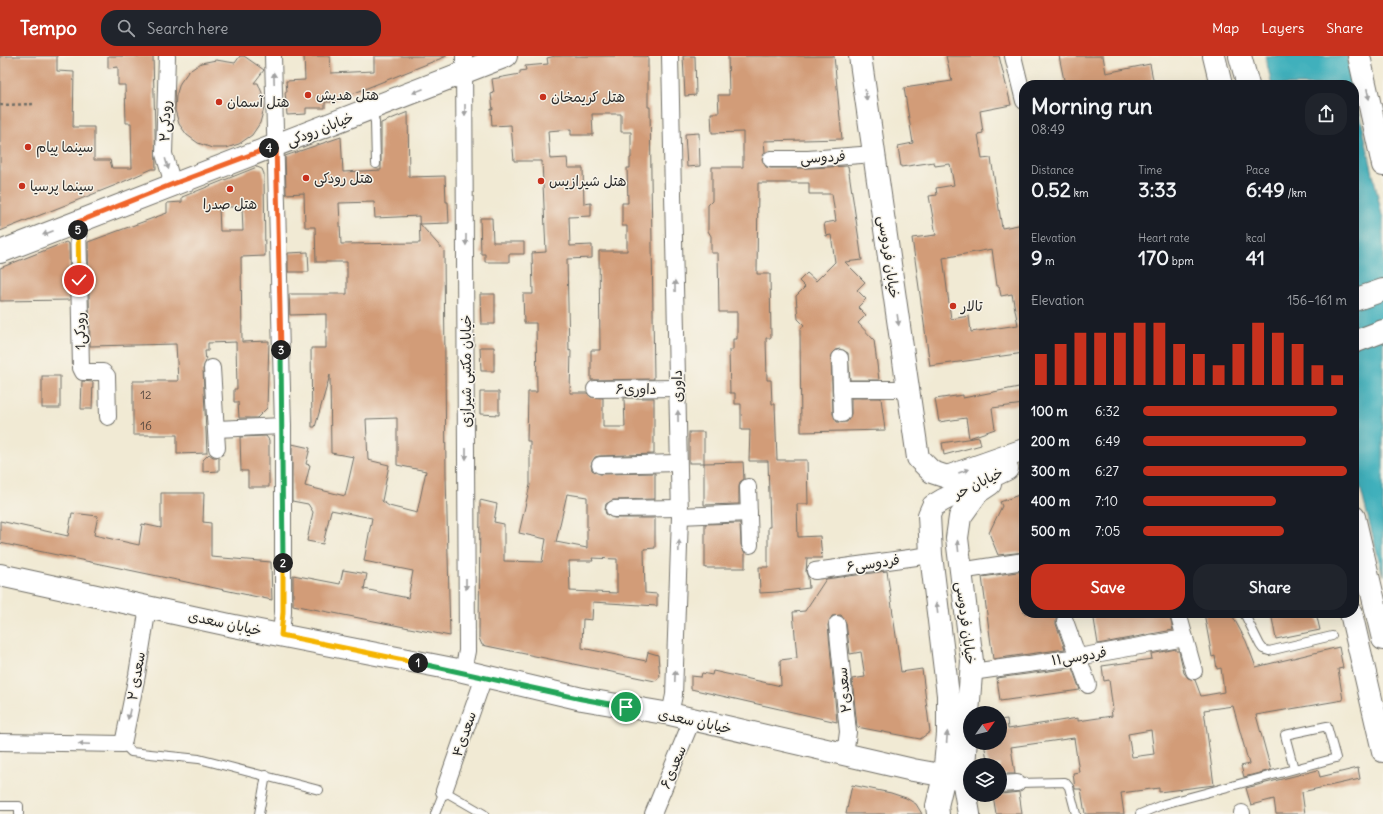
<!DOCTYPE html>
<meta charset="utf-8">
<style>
body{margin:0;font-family:Delius,"Playpen Sans Arabic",sans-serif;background:#20242c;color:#f1f3f6;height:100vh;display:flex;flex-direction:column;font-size:15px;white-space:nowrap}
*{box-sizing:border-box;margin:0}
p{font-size:13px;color:#9ea1a6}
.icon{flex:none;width:22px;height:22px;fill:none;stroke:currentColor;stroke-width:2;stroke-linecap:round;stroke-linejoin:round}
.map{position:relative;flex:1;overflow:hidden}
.drawer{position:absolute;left:1019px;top:24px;width:340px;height:538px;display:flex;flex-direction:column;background:#171b24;border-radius:16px;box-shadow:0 4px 16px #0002}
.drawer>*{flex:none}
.needle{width:26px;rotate:56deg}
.fabs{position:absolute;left:963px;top:650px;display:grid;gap:8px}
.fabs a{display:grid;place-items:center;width:44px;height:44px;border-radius:50%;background:#171b24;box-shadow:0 4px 16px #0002;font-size:20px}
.pin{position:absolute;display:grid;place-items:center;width:34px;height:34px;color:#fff;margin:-17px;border:2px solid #fff;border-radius:50%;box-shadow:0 1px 4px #0007}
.km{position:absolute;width:20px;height:20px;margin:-10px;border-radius:50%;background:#222;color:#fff;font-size:11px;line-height:20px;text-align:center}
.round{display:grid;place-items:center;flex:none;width:42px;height:42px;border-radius:16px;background:#20242c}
.overview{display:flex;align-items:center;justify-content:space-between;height:68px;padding:0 12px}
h1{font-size:22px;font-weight:800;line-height:30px}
.figures{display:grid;grid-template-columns:repeat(3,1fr);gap:6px;height:68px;padding:4px 12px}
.figures div{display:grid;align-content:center}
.figures b{font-size:20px;font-weight:800}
.figures small{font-size:11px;font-weight:400}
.figures p{font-size:11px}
.chart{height:112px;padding:8px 12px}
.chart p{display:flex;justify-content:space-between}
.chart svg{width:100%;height:72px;margin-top:4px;stroke:#c8321e;stroke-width:6}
.button{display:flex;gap:8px;margin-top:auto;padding:8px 12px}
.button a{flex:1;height:46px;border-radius:16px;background:#c8321e;color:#fff;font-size:16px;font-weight:800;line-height:46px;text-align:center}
.button a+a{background:#20242c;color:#f1f3f6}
ul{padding:0 12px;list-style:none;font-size:13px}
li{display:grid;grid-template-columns:64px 48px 1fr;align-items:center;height:30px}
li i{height:10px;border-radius:5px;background:#c8321e}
header{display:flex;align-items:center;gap:24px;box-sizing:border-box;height:56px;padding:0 20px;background:#c8321e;color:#fff}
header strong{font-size:19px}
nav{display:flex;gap:22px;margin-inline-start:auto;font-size:14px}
.search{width:280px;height:36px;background:#20242c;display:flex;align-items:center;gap:10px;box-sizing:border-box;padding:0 14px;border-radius:16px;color:#9ea1a6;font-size:15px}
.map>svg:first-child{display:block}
</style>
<header>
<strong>Tempo</strong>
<div class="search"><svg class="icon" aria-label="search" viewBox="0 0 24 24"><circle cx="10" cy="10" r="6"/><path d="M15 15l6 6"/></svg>Search here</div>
<nav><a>Map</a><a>Layers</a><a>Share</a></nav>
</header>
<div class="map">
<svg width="1383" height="758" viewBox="0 0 1383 758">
<rect width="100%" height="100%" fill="#f7f3e8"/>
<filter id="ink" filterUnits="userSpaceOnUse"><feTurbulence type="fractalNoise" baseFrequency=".025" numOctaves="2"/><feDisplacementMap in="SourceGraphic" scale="8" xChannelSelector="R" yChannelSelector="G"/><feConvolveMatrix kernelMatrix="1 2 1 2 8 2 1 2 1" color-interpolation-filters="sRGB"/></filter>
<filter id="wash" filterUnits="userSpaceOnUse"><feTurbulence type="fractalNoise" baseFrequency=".012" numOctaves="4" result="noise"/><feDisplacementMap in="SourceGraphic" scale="16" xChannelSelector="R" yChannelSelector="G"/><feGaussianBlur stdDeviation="0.9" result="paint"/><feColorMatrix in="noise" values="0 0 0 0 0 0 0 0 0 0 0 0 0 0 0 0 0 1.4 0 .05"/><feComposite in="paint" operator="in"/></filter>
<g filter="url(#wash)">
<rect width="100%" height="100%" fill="#f1ead4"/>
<g fill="#41b0bc" stroke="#366e74">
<polygon points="1265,0 1347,0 1354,29 1272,29"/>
<polygon points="1354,31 1383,164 1383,520 1354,407"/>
</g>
<g id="blocks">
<g fill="#d29c78" fill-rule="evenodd">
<polygon points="0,0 57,0 57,15 74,16 73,71 94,71 94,104 110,104 112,112 132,112 131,67 126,67 125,29 118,29 118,11 108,12 108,0 153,0 156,113 152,113 116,129 0,175"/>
<polygon points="240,0 244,0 264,14 254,27 258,27 262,37 264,52 260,67 252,79 239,88 226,92 212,92 198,87 187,79 179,68 175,54 176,40 180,27 188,16 201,7 216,4 235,7"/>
<polygon points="304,0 330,0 331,17 374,15 374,0 447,0 332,46 325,46 325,52 306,52 306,58 287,59 285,36 287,36 286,25 305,24"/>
<path d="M555,0H648V51H650L654,323L591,324V294H600L599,195H627V170H622V147H628L627,112H630V102H631V76H621V58H592L593,79H571V73L548,75L550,103L567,102L568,112H583L584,148L591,147V160L569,161L570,190L592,189V202L567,203L569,295L571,294L570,337H587L591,341L603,342V371H625L624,342H654V398L599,400L595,401L591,409L592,414L600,418L655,417V443L613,444L606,448L605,454L606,458L614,462H655V492L644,493L645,537L657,538V550L593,546L592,564L583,563L582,592L646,605L648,596L658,599L660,621L655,625L482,589L479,582L480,444L497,448L494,466L504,468V505L542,506L546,483L519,477L530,429V385H527L528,336H537L536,267H524L523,238H533L532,197L546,196L542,105H514L511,69L492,70L491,53L493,54L491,38L494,37L492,23L520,18V15L526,14L525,10L548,8L547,2ZM567,438L587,441V492L556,486ZM592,502L617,503V537L570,535L569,505H593Z"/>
<polygon points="683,0 695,0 696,39 685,40"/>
<polygon points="728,0 834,0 842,83 764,85 765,96 762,103 766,111 771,112 809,112 848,110 862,204 845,206 865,226 857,234 866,243 858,251 866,259 858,267 874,284 879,324 850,324 848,297 840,293 835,294 831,302 833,358 837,366 847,366 851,358 851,342 881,342 885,374 801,376 800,274 804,269 798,263 796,240 805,231 799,225 807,217 816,225 835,206 831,179 826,180 824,167 836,165 832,138 809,138 809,127 758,127 757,218 770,218 771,282 766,282 767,324 771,324 772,348 775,348 777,404 807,404 808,448 797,448 798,481 820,480 822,502 807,502 806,516 808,521 809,532 777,536 760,537 759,511 768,511 768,471 770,471 768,405 749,405 750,374 741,374 741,348 735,348 735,337 730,337 729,294 733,294 733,283 737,283 737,256 719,256 718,197 711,197 711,180 708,175 708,149 712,145 712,111 743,111 743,76 712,77 711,57 719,57 718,39 729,39"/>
<path d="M946,0H999L1011,49L980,55L983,77L978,78L982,103L991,102L1002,172L1024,168V297L930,310L912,182L936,179L929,140L937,139L936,132L954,129L950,108L935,110L934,106L901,111L898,90L913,87L904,32L952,25ZM992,193L997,230H999L1001,240L1012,238L1018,269L971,276L969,260L951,263L943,202Z"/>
<polygon points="1059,0 1103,0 1106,17 1150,8 1154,29 1065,29"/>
<path d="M408,56L409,121L445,120L446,146H448L449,167L420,168L444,195L446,419L450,580L293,549V519L340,528L343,514L367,518L364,533L408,542L413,515L364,505L372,462L331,454L323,488L307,485L313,456L308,448L292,445V388L310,392L306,408L310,409L305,430L345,440L354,401L331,397L330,319L315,371H312L311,292H326V258L290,259L289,238H347V206H316L315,171H305L304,137L286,138L285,100L341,81L343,116L381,114V67ZM374,146L375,162L419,160L420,187L341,188L339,147ZM397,362V409L426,415L417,457L389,450L382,445L389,409L368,404L366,363Z"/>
<polygon points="699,77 700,110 687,111 685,78"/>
<path d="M257,111L262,113L264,118L265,200L241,201L242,286L269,285L267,352L257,362H239L238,346H234V333H237L236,286L208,287V295H205L206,305L203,313L207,397L177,398V379H133V325H178L176,288L90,290L88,186L167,157V147L182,146V141ZM219,151H242L243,175H220Z"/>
<polygon points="480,162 492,162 493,186 524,186 524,198 509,198 509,206 485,206 485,198 481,198"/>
<polygon points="66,186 69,188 70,244 0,245 0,212"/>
<polygon points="308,196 309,216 288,216 288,197"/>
<polygon points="480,238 495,238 495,268 481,268"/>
<polygon points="480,291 494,291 494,315 481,315"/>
<rect x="42" y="320" width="18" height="32"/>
<polygon points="82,325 93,326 92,353 81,353"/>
<polygon points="1024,330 1024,348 992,352 995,373 969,382 966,362 939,366 935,343 963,339 963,342"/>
<polygon points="480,336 499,336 499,359 480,358"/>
<rect x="689" y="376" width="15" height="31"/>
<polygon points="266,380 269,384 269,431 248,431 248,415 241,415 240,381"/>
<polygon points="979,381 981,389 944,399 942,387"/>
<polygon points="209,398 213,401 219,401 219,415 203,416 203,404"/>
<polygon points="743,406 744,423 740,426 739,431 739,448 704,449 704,407"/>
<polygon points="161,437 204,437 203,466 211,467 211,501 271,506 272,544 0,487 0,465 68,480 72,457 98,460 94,479 139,489 142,468 161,472"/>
<polygon points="1024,437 1024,496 998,499 989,477 1002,450 1000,446"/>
<polygon points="740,467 741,489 745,497 745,512 705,512 705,468"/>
<polygon points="887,515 901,616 922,613 930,676 920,683 857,671 852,623 865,621 861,596 850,598 846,567 841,559 832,560 828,569 837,666 691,633 691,620 701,621 702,617 712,619 713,615 781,630 780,604 797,602 793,556 805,555 826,523"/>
<polygon points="1024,515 1024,557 1059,557 1056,563 1056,568 1065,593 993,603 982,521"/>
<polygon points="1093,557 1169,557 1173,574 1098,588"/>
<path d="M1204,557H1231L1246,585L1256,611L1339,591L1343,612L1338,613L1343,644L1256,659L1271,714L1244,721L1241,710L1249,708L1233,650L1204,654L1214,729L1159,736V732L1121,737L1124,758H1085L1081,733H1075L1073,717L1079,716L1074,682L1011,691L1015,718H1000V709H988L984,687H1000V664L1007,663L1008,673L1078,662V665L1112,660L1111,654H1113L1109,624L1104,625L1102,610L1152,603L1151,598L1176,593V595H1179L1184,617L1188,622L1195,624L1201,640L1224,636L1221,612L1217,613L1215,600L1212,601ZM1151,674L1154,698L1132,701L1128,678Z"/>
<polygon points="1271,557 1316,557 1320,574 1276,583"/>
<polygon points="1072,612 1080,634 1000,645 997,622"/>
<polygon points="1358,712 1360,723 1302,736 1305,758 1276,758 1274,743 1251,749 1246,732 1318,714 1320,721"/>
<polygon points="852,729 891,737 906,742 916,748 922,758 846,758"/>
<polygon points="1019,736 1022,758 996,758 993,739"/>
</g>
</g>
</g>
<g filter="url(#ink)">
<use href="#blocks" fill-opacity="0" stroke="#706e66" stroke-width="1"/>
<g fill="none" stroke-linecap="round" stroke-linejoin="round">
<g stroke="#706e66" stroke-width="10">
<g id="lane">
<polyline points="372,54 375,66 376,108"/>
<polyline points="1244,557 1260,589 1263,593 1269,595 1332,580"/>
<polyline points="123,688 131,696 199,703 319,734"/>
<polyline points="1017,727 1065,726 1069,731 1076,758"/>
<polyline points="0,750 19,750 19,758"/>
<polyline points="259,758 266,719"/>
<polyline points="435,758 444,735 484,758"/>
<polyline points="1140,758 1164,748 1336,702 1327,670 1285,679 1294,713"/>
</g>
</g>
<g stroke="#706e66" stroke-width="18">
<g id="street">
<polyline points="167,0 164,98 173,128"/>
<polyline points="273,0 283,370 283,556 281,579"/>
<polyline points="670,0 680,460 674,639 670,658"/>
<polyline points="1013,0 1024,45"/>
<polyline points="771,103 808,103 874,98"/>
<polyline points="78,166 81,312 83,316 103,316 107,320 108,361"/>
<polyline points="840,302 842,358"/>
<polyline points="212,312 217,392"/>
<polyline points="595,333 677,332"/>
<polyline points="841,333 908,333"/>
<polyline points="216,373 283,370"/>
<polyline points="600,409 678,407"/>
<polyline points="748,431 750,489"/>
<polyline points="614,453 680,452"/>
<polyline points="680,460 749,457"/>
<polyline points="815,515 931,499"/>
<polyline points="960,515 1024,505"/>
<polyline points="1178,557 1194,615"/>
<polyline points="1065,565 1088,629"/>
<polyline points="837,568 848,676 845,699"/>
<polyline points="463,615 467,595 464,0"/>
<polyline points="972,616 1078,601 1185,582"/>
<polyline points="0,686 123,688 137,619 148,551"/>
<polyline points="1000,728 1017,727"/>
<polyline points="444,735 484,621"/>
<polyline points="1242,757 1242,758"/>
<polyline points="653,758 692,664"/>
</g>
</g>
<g stroke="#706e66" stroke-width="24">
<g id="secondary">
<polyline points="860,0 918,402 932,416 947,421 1024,394"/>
<polyline points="1214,0 1221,29"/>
<polyline points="1240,0 1248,29"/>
<polyline points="1359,0 1383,109"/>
<polyline points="0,196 506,0"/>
<polyline points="1354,244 1383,234"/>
<polyline points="1354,286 1383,275"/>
<polyline points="1354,461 1383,583"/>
<polyline points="0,519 234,570 463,615 582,643 670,658 913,714 963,723"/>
<polyline points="1351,557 1383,695"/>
<polyline points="938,758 937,750 944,720 948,678 948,639 931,499 929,459 933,450 943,444 1007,413"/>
<polyline points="969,758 963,723 972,605 957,482 960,461 978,436 990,428"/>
</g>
</g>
<polyline stroke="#706e66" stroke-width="2.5" stroke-dasharray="3 3" stroke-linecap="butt" points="0,49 36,48"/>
<use href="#lane" stroke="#fff" stroke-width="8"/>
<use href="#street" stroke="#fff" stroke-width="16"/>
<use href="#secondary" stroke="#fff" stroke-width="22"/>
</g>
<defs><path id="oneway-solid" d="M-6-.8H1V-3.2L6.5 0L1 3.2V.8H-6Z"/></defs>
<g fill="#a0a0a0">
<use href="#oneway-solid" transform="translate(274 22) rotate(-92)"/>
<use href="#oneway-solid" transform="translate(418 35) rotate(158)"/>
<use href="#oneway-solid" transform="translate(1368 38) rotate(78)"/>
<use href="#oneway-solid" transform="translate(866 39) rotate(82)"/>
<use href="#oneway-solid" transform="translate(465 54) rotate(90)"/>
<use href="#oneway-solid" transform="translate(167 108) rotate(73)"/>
<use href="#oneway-solid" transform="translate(48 177) rotate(159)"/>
<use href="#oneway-solid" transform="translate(466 184) rotate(90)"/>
<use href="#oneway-solid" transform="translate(675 230) rotate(-91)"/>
<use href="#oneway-solid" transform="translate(898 264) rotate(82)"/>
<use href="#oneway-solid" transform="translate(678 360) rotate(-91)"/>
<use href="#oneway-solid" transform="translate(466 398) rotate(90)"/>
<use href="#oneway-solid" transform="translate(964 415) rotate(-19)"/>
<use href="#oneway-solid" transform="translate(679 490) rotate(-88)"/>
<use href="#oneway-solid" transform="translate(958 490) rotate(-96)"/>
<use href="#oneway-solid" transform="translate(466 528) rotate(90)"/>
<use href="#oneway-solid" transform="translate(937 552) rotate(-97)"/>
<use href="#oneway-solid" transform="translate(675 620) rotate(-88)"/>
<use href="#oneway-solid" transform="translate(129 658) rotate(102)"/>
<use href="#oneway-solid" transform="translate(947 681) rotate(-86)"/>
<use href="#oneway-solid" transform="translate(84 688) rotate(-178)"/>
</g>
</g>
<g fill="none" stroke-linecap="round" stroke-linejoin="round" filter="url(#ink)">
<g stroke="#fff" stroke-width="8">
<polyline id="split-1" points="418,607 582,643 626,651"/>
</g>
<g stroke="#fff" stroke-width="8">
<polyline id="split-2" points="283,507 283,556 281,579 418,607"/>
</g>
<g stroke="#fff" stroke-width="8">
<polyline id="split-3" points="281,294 283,507"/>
</g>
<g stroke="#fff" stroke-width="8">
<polyline id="split-4" points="269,92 276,89 281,294"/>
</g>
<g stroke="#fff" stroke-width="8">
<polyline id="split-5" points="78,174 78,166 173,128 269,92"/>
</g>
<g stroke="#fff" stroke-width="8">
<polyline id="split-6" points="78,174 79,224"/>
</g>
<use href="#split-1" stroke="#22a559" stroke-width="5"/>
<use href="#split-2" stroke="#f5b400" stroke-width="5"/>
<use href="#split-3" stroke="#22a559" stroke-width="5"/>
<use href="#split-4" stroke="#f0652b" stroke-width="5"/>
<use href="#split-5" stroke="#f0652b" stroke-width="5"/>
<use href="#split-6" stroke="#f5b400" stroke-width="5"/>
</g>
<g fill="#c8321e" stroke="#f7f3e8" stroke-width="1.5">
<circle cx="308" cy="39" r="4"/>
<circle cx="543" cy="41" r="4"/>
<circle cx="219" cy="46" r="4"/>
<circle cx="28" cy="91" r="4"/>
<circle cx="306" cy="122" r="4"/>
<circle cx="541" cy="125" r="4"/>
<circle cx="22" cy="130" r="4"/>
<circle cx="230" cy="133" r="4"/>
<circle cx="953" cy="250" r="4"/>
</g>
<g text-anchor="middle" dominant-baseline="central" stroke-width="3" stroke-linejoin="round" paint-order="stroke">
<g font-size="12" fill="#55473e">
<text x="146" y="338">12</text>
<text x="146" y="369">16</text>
</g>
<g font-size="14" fill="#2b2b2b" stroke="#f7f3e8" text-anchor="start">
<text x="316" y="39">هتل هدیش</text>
<text x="551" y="41">هتل کریمخان</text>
<text x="227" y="46">هتل آسمان</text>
<text x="36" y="91">سینما پیام</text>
<text x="314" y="122">هتل رودکی</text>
<text x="549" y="125">هتل شیرازیس</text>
<text x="30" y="130">سینما پرسیا</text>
<text x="230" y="148" text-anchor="middle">هتل صدرا</text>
<text x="961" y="250">تالار</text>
</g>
<g font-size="14" fill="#2b2b2b" stroke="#f7f3e8">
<text transform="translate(165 65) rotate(-88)">رودکی۲</text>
<text transform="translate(320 73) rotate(-21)">خیابان رودکی</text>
<text transform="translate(823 101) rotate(-3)">فردوسی</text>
<text transform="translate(889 201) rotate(82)">خیابان فردوسی</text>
<text transform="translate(80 275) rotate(-91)">1رودکی</text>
<text transform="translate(466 315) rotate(-90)">خیابان مکتبی شیرازی</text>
<text transform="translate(677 330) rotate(-91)">داوری</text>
<text x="636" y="333">داوری۶</text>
<text transform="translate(978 427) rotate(-26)">خیابان حر</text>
<text transform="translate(873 507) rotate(-8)">فردوسی۶</text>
<text transform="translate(225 567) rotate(12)">خیابان سعدی</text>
<text transform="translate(966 567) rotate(83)">خیابان فردوسی</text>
<text transform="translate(1079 600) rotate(-9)">فردوسی۱۱</text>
<text transform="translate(136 620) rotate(-80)">سعدی ۲</text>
<text transform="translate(844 634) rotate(-96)">سعدی۲</text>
<text transform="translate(695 665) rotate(12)">خیابان سعدی</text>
<text transform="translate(464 678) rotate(-71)">سعدی۴</text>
<text transform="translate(673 711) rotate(-67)">سعدی۶</text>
</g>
</g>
</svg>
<div class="fabs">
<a><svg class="needle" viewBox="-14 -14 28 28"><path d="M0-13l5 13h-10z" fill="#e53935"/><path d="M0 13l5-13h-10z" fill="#9ea1a6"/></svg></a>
<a><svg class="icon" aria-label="layers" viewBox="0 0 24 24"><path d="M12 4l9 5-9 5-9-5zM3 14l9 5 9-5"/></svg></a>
</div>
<div class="pin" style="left:626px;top:651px;background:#1e9e55"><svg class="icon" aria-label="arrive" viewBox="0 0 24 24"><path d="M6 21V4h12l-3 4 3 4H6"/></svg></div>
<div class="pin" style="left:79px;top:224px;background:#d93025"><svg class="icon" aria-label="check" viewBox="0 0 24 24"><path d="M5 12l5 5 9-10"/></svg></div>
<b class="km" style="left:418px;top:607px">1</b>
<b class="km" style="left:283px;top:507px">2</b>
<b class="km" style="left:281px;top:294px">3</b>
<b class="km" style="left:269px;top:92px">4</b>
<b class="km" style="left:78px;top:174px">5</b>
<section class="drawer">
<div class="overview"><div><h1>Morning run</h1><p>08:49</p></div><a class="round"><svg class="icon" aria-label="share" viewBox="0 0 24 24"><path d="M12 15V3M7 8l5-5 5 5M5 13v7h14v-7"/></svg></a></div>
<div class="figures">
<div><p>Distance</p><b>0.52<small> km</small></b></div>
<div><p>Time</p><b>3:33</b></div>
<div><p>Pace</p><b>6:49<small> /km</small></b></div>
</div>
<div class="figures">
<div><p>Elevation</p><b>9<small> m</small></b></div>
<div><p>Heart rate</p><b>170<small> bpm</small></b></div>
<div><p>kcal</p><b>41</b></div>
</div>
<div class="chart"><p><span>Elevation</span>156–161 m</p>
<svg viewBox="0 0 160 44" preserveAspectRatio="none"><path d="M5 44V25M15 44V19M25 44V12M35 44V12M45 44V12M55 44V6M65 44V6M75 44V19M85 44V25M95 44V32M105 44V19M115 44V6M125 44V12M135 44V19M145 44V32M155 44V38"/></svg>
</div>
<ul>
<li><b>100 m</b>6:32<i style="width:95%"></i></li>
<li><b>200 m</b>6:49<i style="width:80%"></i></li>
<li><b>300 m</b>6:27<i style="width:100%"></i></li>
<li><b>400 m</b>7:10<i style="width:65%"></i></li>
<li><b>500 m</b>7:05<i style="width:69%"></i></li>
</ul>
<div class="button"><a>Save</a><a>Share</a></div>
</section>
</div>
